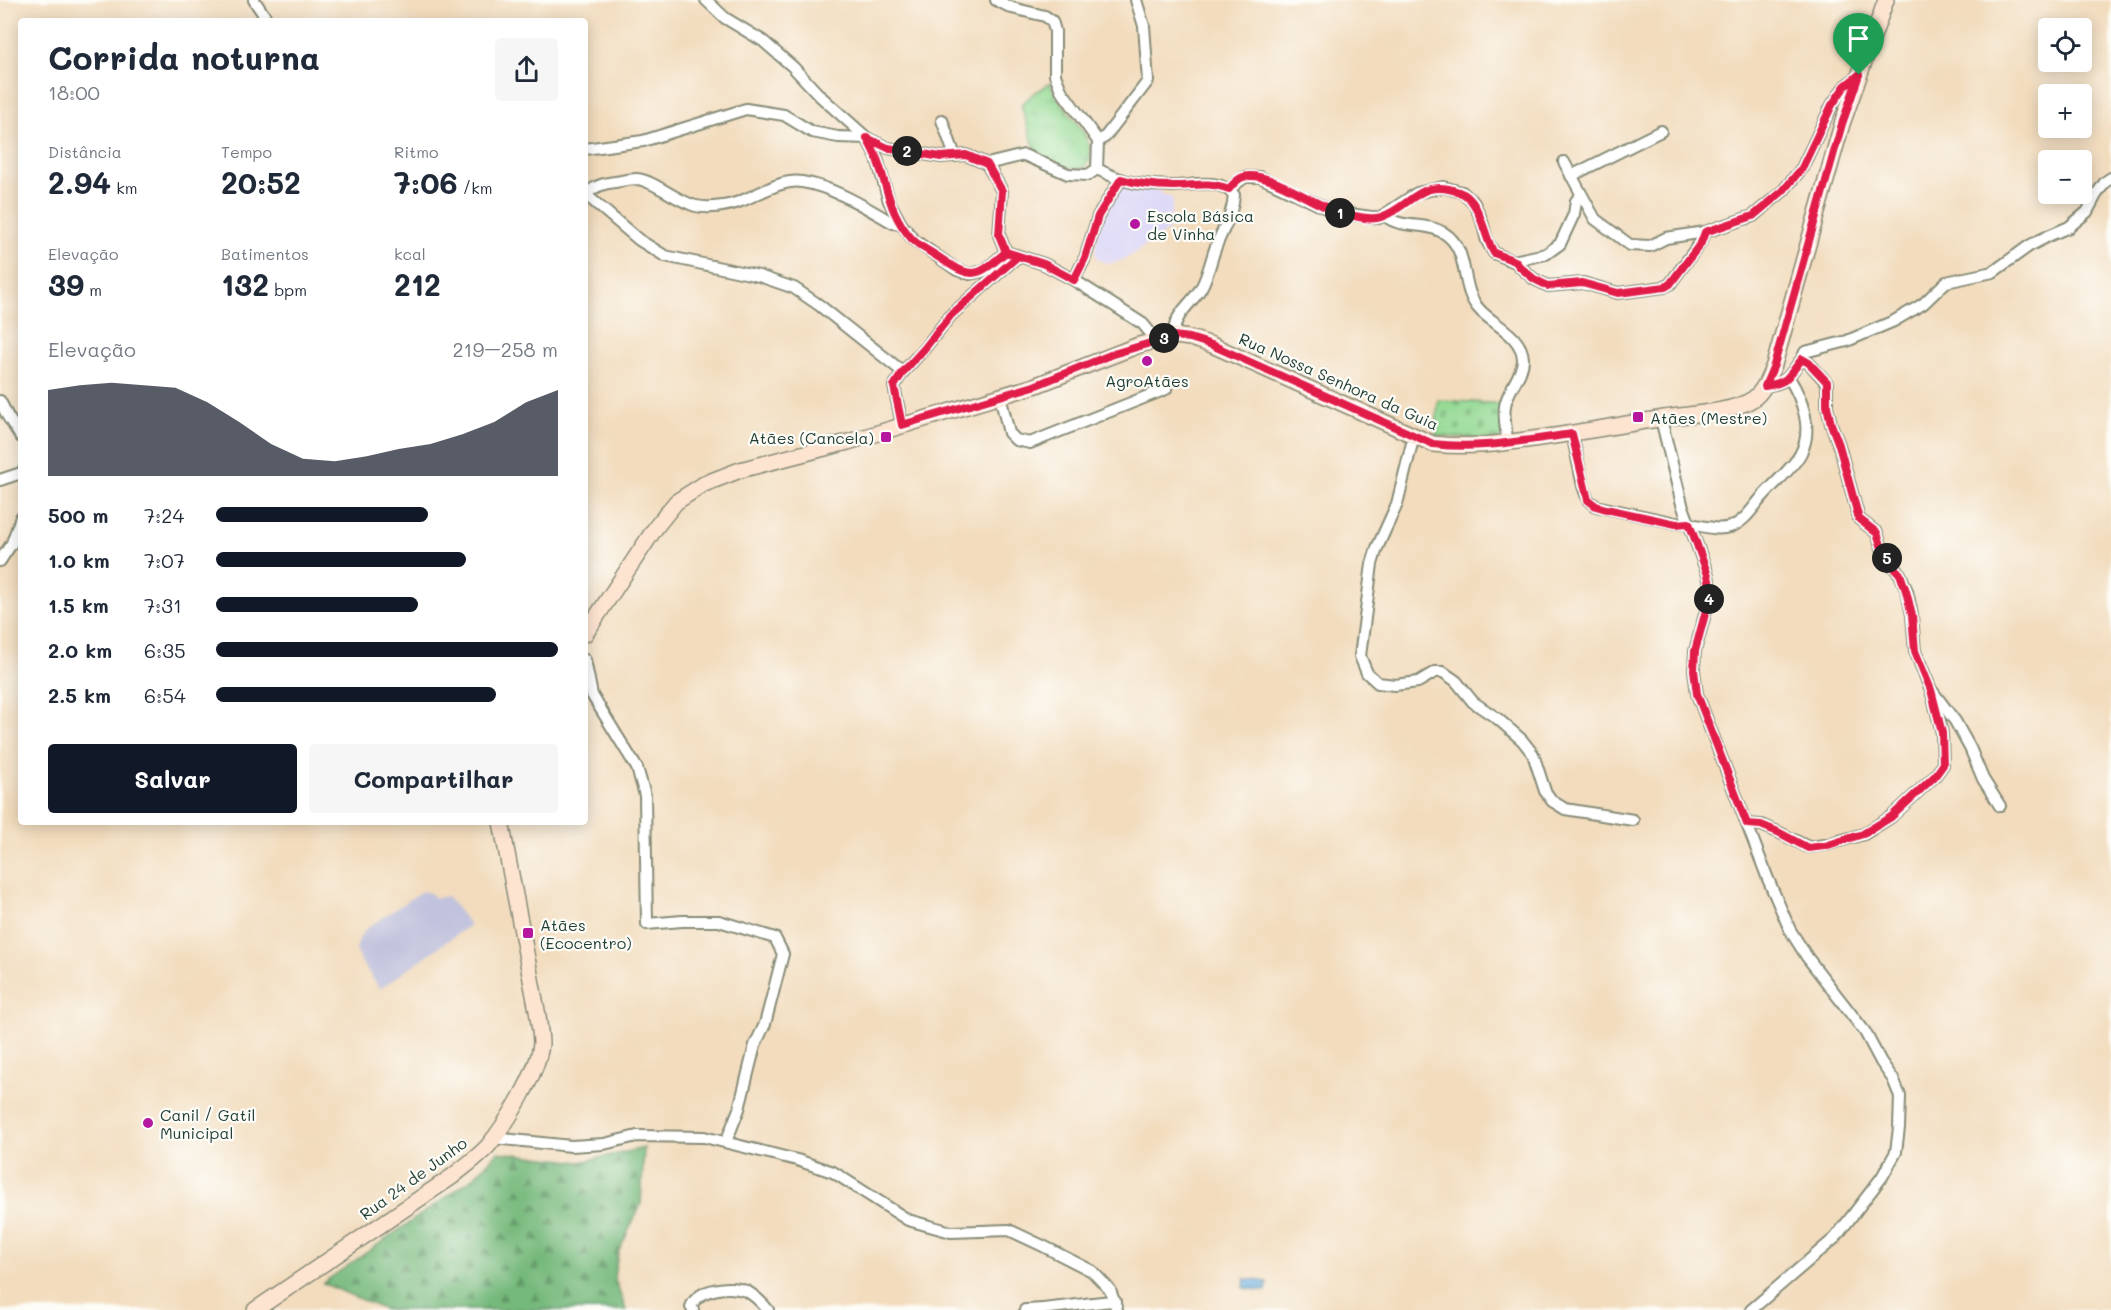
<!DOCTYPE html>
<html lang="pt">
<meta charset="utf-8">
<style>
body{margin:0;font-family:Mali,sans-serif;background:#f6f6f7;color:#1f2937;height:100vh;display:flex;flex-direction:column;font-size:22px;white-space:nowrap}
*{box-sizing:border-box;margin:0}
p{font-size:20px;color:#747a83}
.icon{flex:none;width:33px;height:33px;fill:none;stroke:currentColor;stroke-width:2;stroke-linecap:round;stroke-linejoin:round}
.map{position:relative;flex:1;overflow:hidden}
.side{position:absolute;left:18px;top:18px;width:570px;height:807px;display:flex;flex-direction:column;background:#fff;border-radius:6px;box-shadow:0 3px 15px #0003}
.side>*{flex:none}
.tools{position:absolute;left:2038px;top:18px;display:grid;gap:12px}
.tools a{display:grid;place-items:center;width:54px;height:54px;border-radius:6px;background:#fff;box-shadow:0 3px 15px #0003;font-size:30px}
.pin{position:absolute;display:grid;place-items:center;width:51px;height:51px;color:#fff;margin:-62px -26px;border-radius:50% 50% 50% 0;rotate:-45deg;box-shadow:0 0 6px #0007}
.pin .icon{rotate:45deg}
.km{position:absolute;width:30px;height:30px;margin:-15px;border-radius:50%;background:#222;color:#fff;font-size:16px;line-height:30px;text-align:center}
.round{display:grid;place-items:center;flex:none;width:63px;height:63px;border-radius:6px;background:#f6f6f7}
.summary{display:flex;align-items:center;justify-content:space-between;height:102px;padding:0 30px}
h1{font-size:33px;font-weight:700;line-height:45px}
.stats{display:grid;grid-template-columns:repeat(3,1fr);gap:9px;height:102px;padding:6px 30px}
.stats div{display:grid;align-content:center}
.stats b{font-size:30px;font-weight:700}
.stats small{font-size:16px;font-weight:400}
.stats p{font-size:16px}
.chart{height:168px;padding:12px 30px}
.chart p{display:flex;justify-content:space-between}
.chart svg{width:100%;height:108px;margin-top:6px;fill:#111827;opacity:.7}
.action{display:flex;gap:12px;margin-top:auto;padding:12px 30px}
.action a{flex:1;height:69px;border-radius:6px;background:#111827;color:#fff;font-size:24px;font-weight:700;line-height:69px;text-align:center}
.action a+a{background:#f6f6f7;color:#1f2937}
ul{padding:0 30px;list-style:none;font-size:20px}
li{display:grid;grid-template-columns:96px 72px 1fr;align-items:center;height:45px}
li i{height:15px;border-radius:8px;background:#111827}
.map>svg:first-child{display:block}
</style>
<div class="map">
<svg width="2111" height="1310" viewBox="0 0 2111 1310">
<defs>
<pattern id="forest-firs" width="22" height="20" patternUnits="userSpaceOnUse" patternTransform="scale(1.5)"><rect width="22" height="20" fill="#76b97c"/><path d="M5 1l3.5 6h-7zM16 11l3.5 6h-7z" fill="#609866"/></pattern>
<pattern id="cemetery-stones" width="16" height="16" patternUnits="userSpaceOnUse" patternTransform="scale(1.5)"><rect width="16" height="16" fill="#93d992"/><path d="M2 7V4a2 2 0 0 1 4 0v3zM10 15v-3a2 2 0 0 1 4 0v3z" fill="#7ebb7e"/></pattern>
<pattern id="park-tufts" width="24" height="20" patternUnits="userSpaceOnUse" patternTransform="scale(1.5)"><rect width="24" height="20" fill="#93d992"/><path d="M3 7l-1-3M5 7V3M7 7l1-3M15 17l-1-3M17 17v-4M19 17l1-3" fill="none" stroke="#7ebb7e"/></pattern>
<pattern id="water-rules" width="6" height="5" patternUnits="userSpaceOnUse" patternTransform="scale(1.5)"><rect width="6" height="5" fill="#72b6e8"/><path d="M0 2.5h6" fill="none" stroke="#5d95bd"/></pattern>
</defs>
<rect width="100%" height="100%" fill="#fdfcf7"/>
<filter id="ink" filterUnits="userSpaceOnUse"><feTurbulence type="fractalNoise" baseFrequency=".0167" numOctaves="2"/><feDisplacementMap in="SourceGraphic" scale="12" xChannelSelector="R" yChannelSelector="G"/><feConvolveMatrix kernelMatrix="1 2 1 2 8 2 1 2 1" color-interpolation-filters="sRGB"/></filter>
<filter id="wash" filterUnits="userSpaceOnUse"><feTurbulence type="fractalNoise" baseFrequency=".008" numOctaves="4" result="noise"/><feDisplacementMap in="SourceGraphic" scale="24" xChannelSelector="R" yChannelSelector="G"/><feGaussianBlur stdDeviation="1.35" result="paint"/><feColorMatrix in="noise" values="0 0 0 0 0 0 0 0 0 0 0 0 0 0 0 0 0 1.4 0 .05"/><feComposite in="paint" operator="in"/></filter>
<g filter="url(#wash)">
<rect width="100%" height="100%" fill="#f2dcbd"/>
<polygon fill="#dbd6f7" points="1121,185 1161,191 1161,195 1173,198 1169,230 1127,258 1117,262 1105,263 1097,258 1095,252 1100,218"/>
<polygon fill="#c1c2dd" points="422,891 430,893 436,898 447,896 470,925 380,989 360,960 356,949 360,937 366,929"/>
<polygon fill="url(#forest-firs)" stroke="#4a7b58" stroke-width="1.5" points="644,1148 641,1204 618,1253 614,1277 626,1310 385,1310 323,1283 473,1178 498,1152 580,1162"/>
<polygon fill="url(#cemetery-stones)" stroke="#598b63" stroke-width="1.5" points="1438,400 1503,404 1502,436 1498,440 1436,436"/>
<path fill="url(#park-tufts)" stroke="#598b63" stroke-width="1.5" d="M1050,83C1058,106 1083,123 1089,146C1099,182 1052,168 1038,153C1032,147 1025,115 1021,105L1034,93Z"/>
<polygon fill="url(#water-rules)" stroke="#487a8e" stroke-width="1.5" points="1245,1279 1267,1282 1266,1291 1244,1288"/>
</g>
<g filter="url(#ink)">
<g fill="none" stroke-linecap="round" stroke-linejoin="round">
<g stroke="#888c78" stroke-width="14">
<g id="street">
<polyline points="254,0 268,21"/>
<polyline points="706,0 725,18 763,41 793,67 820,96 867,138 877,158 889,201 901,224 914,240 957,270 970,274 984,271 1006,252 1044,264 1074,280 1143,324 1156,340"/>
<polyline points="942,120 955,156"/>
<polyline points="1098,141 1105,137 1148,81 1144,26 1136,0"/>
<polyline points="585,149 643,141 746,109 784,115 812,132 838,137 867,138 888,148 941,157 966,155 987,164 1024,155 1068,174 1088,175 1097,169 1098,141 1061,90 1055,75 1055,31 1052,21 1045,16 1012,8 996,0"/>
<polyline points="1564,162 1595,219 1630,245 1650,246 1666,238 1705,232 1753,216 1783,191 1802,168 1832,105 1845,86 1859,76"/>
<polyline points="987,164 1002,191 999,235 1006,252"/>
<path d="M1097,169C1109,175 1122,181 1136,183C1148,185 1161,186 1173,186C1194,186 1219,177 1234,195C1233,214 1224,227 1217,244C1211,258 1209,274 1201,288C1191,305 1173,314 1174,336"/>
<polyline points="1571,176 1661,131"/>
<polyline points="1229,189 1245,177 1260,177 1334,212 1379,218 1417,193 1443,187 1462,192 1474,203 1482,221 1487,241 1494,253 1513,261 1546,254 1560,244 1574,214 1576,201 1581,195"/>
<polyline points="585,194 639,240 665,256 759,276 794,288 819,305 903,372"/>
<path d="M586,195C593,187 604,183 615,182C622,181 630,179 637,179C653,180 678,202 696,206C709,209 729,206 741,201C760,194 781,179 802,182C834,187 865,207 893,223L901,224"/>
<path d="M1384,215C1401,230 1425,221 1444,233C1471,250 1459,287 1479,309C1493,325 1522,335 1523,359C1523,376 1507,390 1505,406C1503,417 1507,431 1507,443"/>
<polyline points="1515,261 1520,267 1534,279 1548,286 1583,283 1618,293 1664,287 1670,284 1700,243 1705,232"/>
<polyline points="1074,280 1085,258 1098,216 1121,179"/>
<polyline points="1802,359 1805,352 1847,341 1894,321 1923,304 1946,282 1993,272 2029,246 2048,236 2069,227 2087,212 2096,195 2105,182 2111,178"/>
<polyline points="1000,396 1009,433 1016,440 1030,443 1166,389"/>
<polyline points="0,401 8,417 21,437"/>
<polyline points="1661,419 1682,504 1708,575 1711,592 1695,651 1694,670 1697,694 1768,879 1790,930 1807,957 1865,1032 1881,1062 1893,1079 1900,1096 1899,1128 1896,1152 1882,1177 1835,1238 1751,1310"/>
<polyline points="902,425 894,386 903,372 924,349 951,315 1018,256"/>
<path d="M1572,433L1583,486L1588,500L1596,506L1676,523C1695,522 1712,532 1730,527C1745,522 1753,507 1763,496C1787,469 1813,456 1805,416C1802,402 1797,390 1789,378"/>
<polyline points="1414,435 1397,504 1377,548 1372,564 1360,656 1367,673 1378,683 1395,685 1418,682 1435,672 1443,672 1456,681 1473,702 1498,719 1522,740 1533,754 1545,791 1552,801 1565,809 1633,820"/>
<polyline points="0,480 21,473"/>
<polyline points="0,561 12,543 21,517"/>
<polyline points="585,660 592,695 637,768 645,795 647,924 682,921 719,921 775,938 783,954 765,1024 755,1045 739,1109 726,1142"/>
<polyline points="1933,692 1955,721 1970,748 1983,779 2000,806"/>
<path d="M1747,824L1761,825L1778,832L1808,847L1825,845L1864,834L1891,817L1935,776L1943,765L1942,733L1931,690L1915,651L1912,615L1907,591L1900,574L1889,562L1882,548L1877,533L1859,519L1839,445L1831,424L1827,406V383L1809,363L1802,359C1787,377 1790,382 1765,386"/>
<polyline points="493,1138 571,1146 604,1144 637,1136 704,1137 797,1160 833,1172 908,1220 951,1232 1009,1230 1043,1246 1092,1271 1110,1290 1117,1310"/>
<path d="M693,1310L691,1307C698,1288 730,1285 746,1291C755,1295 762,1303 768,1310"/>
<path d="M1025,1310C1055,1309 1084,1303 1115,1301"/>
</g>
</g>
<g stroke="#888c78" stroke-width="18">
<g id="secondary">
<path d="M585,634L656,527L676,502L704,484L740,470L848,442L1034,386L1139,345L1174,336L1190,338L1212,345L1433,444C1468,448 1499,444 1533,439C1577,433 1620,425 1664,418C1689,414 1731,413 1753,399C1764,391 1769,377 1774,365L1842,124L1886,0"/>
<path d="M255,1310L453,1176C465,1166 478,1157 488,1146C507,1123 538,1073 541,1044C541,1035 539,1025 538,1016L501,822"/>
</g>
</g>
<use href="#street" stroke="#fff" stroke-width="10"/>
<use href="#secondary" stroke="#fde4d1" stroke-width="15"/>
</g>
</g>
<g fill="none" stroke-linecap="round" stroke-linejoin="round" filter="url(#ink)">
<g stroke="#fff" stroke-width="12">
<path id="route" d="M1859,75L1845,86L1832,105L1802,168L1783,191L1753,216L1705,232L1701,243L1670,284L1665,287L1618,293L1582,283L1548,286L1534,279L1520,267L1515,261L1494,253C1483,235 1481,199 1459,192C1420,177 1411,207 1381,217C1371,221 1355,216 1345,214C1317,209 1269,169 1243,177C1237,179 1233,184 1229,189C1205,181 1196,186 1173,186C1156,186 1138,184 1121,179L1098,216L1085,258L1074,280L1044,264L1006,252C979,275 974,281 943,260C933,253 920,247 912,239C889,214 888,188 877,159C874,151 870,145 867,138L888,148L941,157L966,155L987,164L1002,191L999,235L1006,252L1018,256L951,315L924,349L903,372L894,386L902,425L1034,386L1113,354L1174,336L1190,338L1212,345L1433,444C1480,450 1526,440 1572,434L1588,500L1596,506L1606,509L1676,524L1689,523L1708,575L1711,592L1695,651L1694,670L1697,694L1747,824L1761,825L1778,832L1808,848L1825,846L1863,834L1891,817L1935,776L1943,765L1942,733L1931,690L1915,651L1912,615L1906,591L1900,574L1889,562L1882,548L1877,533L1859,519L1839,445L1831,424L1827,406V382L1809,363L1802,359C1787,377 1790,382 1765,386L1774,365L1842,124L1859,75"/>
</g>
<use href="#route" stroke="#e11d48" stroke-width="8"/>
</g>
<g fill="#b5179e" stroke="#fdfcf7" stroke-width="2">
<circle cx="1135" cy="224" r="6"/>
<circle cx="1147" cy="361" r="6"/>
<rect x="1632" y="411" width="12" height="12" rx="3"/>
<rect x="880" y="431" width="12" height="12" rx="3"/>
<rect x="522" y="927" width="12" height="12" rx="3"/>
<circle cx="148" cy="1123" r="6"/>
</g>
<g text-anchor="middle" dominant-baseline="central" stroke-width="4.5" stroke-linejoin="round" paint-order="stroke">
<g font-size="16" fill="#1f3d34" stroke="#fdfcf7" text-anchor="start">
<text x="1147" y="215">Escola Básica<tspan x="1147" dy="18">de Vinha</tspan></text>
<text x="1147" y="380" text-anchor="middle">AgroAtães</text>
<text x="1650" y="417">Atães (Mestre)</text>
<text x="874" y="437" text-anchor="end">Atães (Cancela)</text>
<text x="540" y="924">Atães<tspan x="540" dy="18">(Ecocentro)</tspan></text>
<text x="160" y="1114">Canil / Gatil<tspan x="160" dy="18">Municipal</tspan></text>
</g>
<g font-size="16" fill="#1f3d34" stroke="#fdfcf7">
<text transform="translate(1339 381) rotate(24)">Rua Nossa Senhora da Guia</text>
<text transform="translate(413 1178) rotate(-36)">Rua 24 de Junho</text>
</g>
</g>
</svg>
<div class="tools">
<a><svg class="icon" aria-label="locate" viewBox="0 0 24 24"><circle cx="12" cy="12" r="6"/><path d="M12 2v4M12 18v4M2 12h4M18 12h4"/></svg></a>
<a>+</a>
<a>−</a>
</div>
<div class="pin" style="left:1859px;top:75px;background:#1e9e55"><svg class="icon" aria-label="arrive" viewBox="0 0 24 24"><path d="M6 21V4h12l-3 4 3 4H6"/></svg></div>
<b class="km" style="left:1340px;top:213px">1</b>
<b class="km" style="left:907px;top:151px">2</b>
<b class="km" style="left:1164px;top:338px">3</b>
<b class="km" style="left:1709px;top:599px">4</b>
<b class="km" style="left:1887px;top:558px">5</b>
<section class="side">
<div class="summary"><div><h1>Corrida noturna</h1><p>18:00</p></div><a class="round"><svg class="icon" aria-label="share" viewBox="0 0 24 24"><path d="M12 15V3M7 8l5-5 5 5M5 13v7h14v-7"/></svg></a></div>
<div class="stats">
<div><p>Distância</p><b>2.94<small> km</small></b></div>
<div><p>Tempo</p><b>20:52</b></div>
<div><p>Ritmo</p><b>7:06<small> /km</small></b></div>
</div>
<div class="stats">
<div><p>Elevação</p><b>39<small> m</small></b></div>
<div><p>Batimentos</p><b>132<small> bpm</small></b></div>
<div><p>kcal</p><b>212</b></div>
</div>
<div class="chart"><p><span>Elevação</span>219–258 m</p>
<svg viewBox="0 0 160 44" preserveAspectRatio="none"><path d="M0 44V9L10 7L20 6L30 7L40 8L50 14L60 22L70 31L80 37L90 38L100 36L110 33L120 31L130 27L140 22L150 14L160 9V44z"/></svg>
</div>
<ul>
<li><b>500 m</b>7:24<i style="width:62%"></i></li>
<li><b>1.0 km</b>7:07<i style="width:73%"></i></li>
<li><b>1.5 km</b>7:31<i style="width:59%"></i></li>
<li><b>2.0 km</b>6:35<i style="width:100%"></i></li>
<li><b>2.5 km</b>6:54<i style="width:82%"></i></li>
</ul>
<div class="action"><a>Salvar</a><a>Compartilhar</a></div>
</section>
</div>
